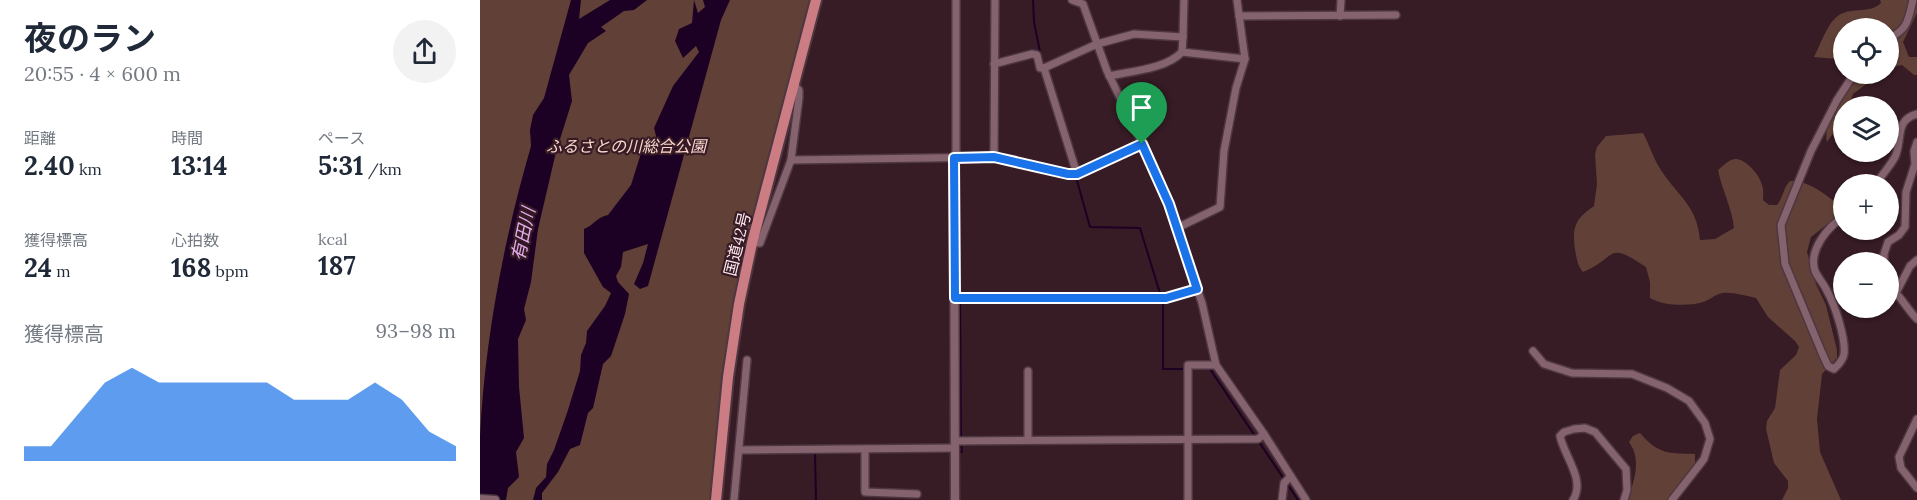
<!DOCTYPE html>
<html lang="ja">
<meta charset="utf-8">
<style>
body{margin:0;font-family:Lora,"Noto Sans JP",serif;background:#f2f2f3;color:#1f2937;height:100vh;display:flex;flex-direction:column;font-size:22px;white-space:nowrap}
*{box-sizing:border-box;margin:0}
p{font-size:20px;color:#747a83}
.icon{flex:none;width:33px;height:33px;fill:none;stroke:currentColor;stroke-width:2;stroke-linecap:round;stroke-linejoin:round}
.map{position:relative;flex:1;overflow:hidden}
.details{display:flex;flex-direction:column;background:#fff;width:480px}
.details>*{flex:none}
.buttons{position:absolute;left:1353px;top:18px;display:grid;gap:12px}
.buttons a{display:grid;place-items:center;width:66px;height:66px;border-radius:50%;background:#fff;box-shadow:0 2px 4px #0004;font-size:30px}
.pin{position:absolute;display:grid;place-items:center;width:51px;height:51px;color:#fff;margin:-62px -26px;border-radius:50% 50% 50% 0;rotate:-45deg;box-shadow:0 0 6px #0007}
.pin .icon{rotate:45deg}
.round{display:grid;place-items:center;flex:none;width:63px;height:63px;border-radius:32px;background:#f2f2f3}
.summary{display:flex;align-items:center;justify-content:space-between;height:102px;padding:0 24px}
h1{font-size:33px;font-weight:700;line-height:45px}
.metrics{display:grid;grid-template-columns:repeat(3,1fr);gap:9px;height:102px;padding:6px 24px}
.metrics div{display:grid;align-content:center}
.metrics b{font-size:26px;font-weight:700}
.metrics small{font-size:16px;font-weight:400}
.metrics p{font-size:16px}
.chart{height:168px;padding:12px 24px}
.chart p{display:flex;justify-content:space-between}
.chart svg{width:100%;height:108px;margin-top:6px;fill:#1a73e8;opacity:.7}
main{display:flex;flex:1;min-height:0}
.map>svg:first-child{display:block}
</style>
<main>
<section class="details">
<div class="summary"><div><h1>夜のラン</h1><p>20:55 · 4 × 600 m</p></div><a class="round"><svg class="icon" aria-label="share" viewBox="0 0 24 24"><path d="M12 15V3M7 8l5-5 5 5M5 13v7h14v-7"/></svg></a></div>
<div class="metrics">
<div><p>距離</p><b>2.40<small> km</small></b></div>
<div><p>時間</p><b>13:14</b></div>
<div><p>ペース</p><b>5:31<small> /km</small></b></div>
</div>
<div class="metrics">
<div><p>獲得標高</p><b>24<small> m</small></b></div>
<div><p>心拍数</p><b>168<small> bpm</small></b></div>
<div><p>kcal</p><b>187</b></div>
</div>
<div class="chart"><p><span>獲得標高</span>93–98 m</p>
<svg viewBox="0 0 160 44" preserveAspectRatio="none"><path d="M0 44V38L10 38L20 25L30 12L40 6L50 12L60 12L70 12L80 12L90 12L100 19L110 19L120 19L130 12L140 19L150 32L160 38V44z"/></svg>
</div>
</section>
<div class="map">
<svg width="1437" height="500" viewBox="0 0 1437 500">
<rect width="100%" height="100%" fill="#371b25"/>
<g fill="#614037">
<polygon points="0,0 333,0 263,270 232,500 0,500"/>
<path d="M1400,0H1437V13L1423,42L1429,57H1437V75H1434L1422,65L1409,68L1408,28H1364L1363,62L1357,59L1334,57C1341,44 1347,23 1359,15C1372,7 1390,14 1401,3Z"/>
<path d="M1375,74H1400L1373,94L1369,106H1364L1363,119L1347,142C1342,123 1366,90 1375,74Z"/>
<path d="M1163,133C1169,144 1173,157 1179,167C1196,195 1217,204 1220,240L1235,239L1254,228C1252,208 1242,190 1238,170C1243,166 1248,160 1255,159C1265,158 1280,175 1282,185C1284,190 1283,196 1283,200L1289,205H1297C1303,198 1303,188 1310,181C1330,180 1348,197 1363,208V212L1331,237L1327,252L1336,284L1346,305L1357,350V358L1342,374L1337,419L1340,452L1361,500H1302L1308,488V481L1294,463L1286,429L1287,421L1295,408L1300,370L1316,355L1319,347L1315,341L1288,317L1276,298C1266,296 1253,292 1243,293C1236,294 1232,298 1226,301C1211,307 1183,306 1170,298V282L1166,267C1125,240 1139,257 1103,272C1097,265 1097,259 1095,250C1092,227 1095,219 1114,206L1117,184L1115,154L1117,147L1126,136Z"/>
<path d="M1160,433C1179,455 1189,453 1215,454V463L1187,500H1148C1154,480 1162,460 1149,442L1153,436Z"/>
</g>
<g fill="#1d0124">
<path d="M91,0H101L99,19L130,0H167L154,10L144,11L121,27L126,31L108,43L89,75L92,101L76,152L58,229L51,282L44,309L46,320L38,339L39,387L44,438L36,452L39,477L28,488L26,500H0C0,479 0,457 0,436C5,338 24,239 51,146L50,130L53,115L64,98Z"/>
<path d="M214,0L218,13L225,7L223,0H250L241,20L168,286L160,289L154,284L163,263L168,244L143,252L141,267L136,276L138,282L149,294L145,314L131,356L123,364L113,408L108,413L100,445L90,449L78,472L62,493V500H53L56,488L66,477L67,464L74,450L87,413L100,371L101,355L106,343L107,331L125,306L131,293L123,287L104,253V229C114,225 117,217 128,215L151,185L162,150L172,155L178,144L174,128L193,86L219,52L216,46L203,58L195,41L199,29L212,23Z"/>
</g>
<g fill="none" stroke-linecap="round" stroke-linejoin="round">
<g stroke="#1d0124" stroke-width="2">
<polyline points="553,0 554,22 562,62"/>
<polyline points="479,102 480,0"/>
<polyline points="479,150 481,438"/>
<polyline points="596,177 610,227 660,228 683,303 683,369 730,369 818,500"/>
<polyline points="335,452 336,500"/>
<polyline points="450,452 472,452"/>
<polyline points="477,452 482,452 481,444"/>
</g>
<g stroke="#4e3740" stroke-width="10">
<g id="minor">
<polyline points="592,0 603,4 627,71 673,165 689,204 722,303 736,365 784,434 826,500"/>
<polyline points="759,16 916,15"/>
<polyline points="860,16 861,0"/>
<polyline points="703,37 702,52 765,59"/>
<path d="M1408,39C1428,29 1428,21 1433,0"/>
<polyline points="514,64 552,54 557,55 560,68 564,68 597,174"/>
<polyline points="564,68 617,44 654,34 703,37 704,0"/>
<path d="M629,76C652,71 686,69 702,52"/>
<polyline points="514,157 515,0"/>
<polyline points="474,158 476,151 476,0"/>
<polyline points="311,160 514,157 588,174 597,174 662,144"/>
<path d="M1396,184C1402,175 1410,166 1415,157C1423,140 1414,120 1437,114"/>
<path d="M1364,216C1348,227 1328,250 1335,271C1338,278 1344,284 1347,291C1355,305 1366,339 1364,354C1363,361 1358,365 1354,369L1348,366L1342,353L1305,264L1301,225L1331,151L1357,100L1374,74"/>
<polyline points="697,228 740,207 744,151 756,88 765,59 757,0"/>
<polyline points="272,243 280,243 311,160 319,98 319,90 314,85"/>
<polyline points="1404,262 1404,254 1408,242 1419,235 1425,227 1426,192 1435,164 1434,151 1437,142"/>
<path d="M1408,286C1421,295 1425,307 1437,319"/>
<polyline points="1417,291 1430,266 1437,260"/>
<polyline points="475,298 686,298 717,289"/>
<polyline points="1053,351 1064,364 1092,373 1152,374 1187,388 1209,401 1225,423 1230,439 1224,459 1192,500"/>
<polyline points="548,371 548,439"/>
<polyline points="1437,419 1419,457 1421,468 1437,488"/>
<polyline points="475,441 778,439 784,434"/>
<polyline points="385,449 385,492 437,494"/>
<polyline points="260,450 475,448"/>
<polyline points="254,500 267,360"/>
<polyline points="708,500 708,365 736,365"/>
<polyline points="802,500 804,483 810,477"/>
<path d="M1093,500C1106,480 1084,456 1080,436L1084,432L1094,429L1105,428L1115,432L1146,469L1147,490L1144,500"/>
</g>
</g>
<g stroke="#4e3740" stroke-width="11">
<g id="tertiary">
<polyline points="474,158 475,500"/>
<polyline points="0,499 15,500"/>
</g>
</g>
<g stroke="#4e3740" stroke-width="14">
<polyline id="trunk" points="236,500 248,377 259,304 272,243 336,0"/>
</g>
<use href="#minor" stroke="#85636e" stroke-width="7"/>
<use href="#tertiary" stroke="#85636e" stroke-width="8"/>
<use href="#trunk" stroke="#cc7c83" stroke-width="10"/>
</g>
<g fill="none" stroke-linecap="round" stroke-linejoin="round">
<g stroke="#fff" stroke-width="12">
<polygon id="route" points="662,144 689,204 717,289 686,298 475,298 474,158 514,157 588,174 597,174"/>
</g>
<use href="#route" stroke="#1a73e8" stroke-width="8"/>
</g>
<g text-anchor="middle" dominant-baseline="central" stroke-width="4.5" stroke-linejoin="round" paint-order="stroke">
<g font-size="16" font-style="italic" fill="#fbd7cd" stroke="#371b25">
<text x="146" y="146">ふるさとの川総合公園</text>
</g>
<g font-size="16" fill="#feeaf0" stroke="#371b25">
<text transform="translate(257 244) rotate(-76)">国道42号</text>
</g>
<g font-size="18" font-style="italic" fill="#e1acee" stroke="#371b25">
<text transform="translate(43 234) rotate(-78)">有田川</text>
</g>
</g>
</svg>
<div class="buttons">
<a><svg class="icon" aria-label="locate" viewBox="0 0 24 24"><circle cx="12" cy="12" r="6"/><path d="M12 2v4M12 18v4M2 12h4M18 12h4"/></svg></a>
<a><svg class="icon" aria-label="layers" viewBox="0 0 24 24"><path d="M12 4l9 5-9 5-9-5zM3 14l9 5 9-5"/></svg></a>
<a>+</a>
<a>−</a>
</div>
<div class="pin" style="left:662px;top:144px;background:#1e9e55"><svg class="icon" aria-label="arrive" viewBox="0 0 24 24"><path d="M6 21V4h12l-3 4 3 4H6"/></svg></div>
</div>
</main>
